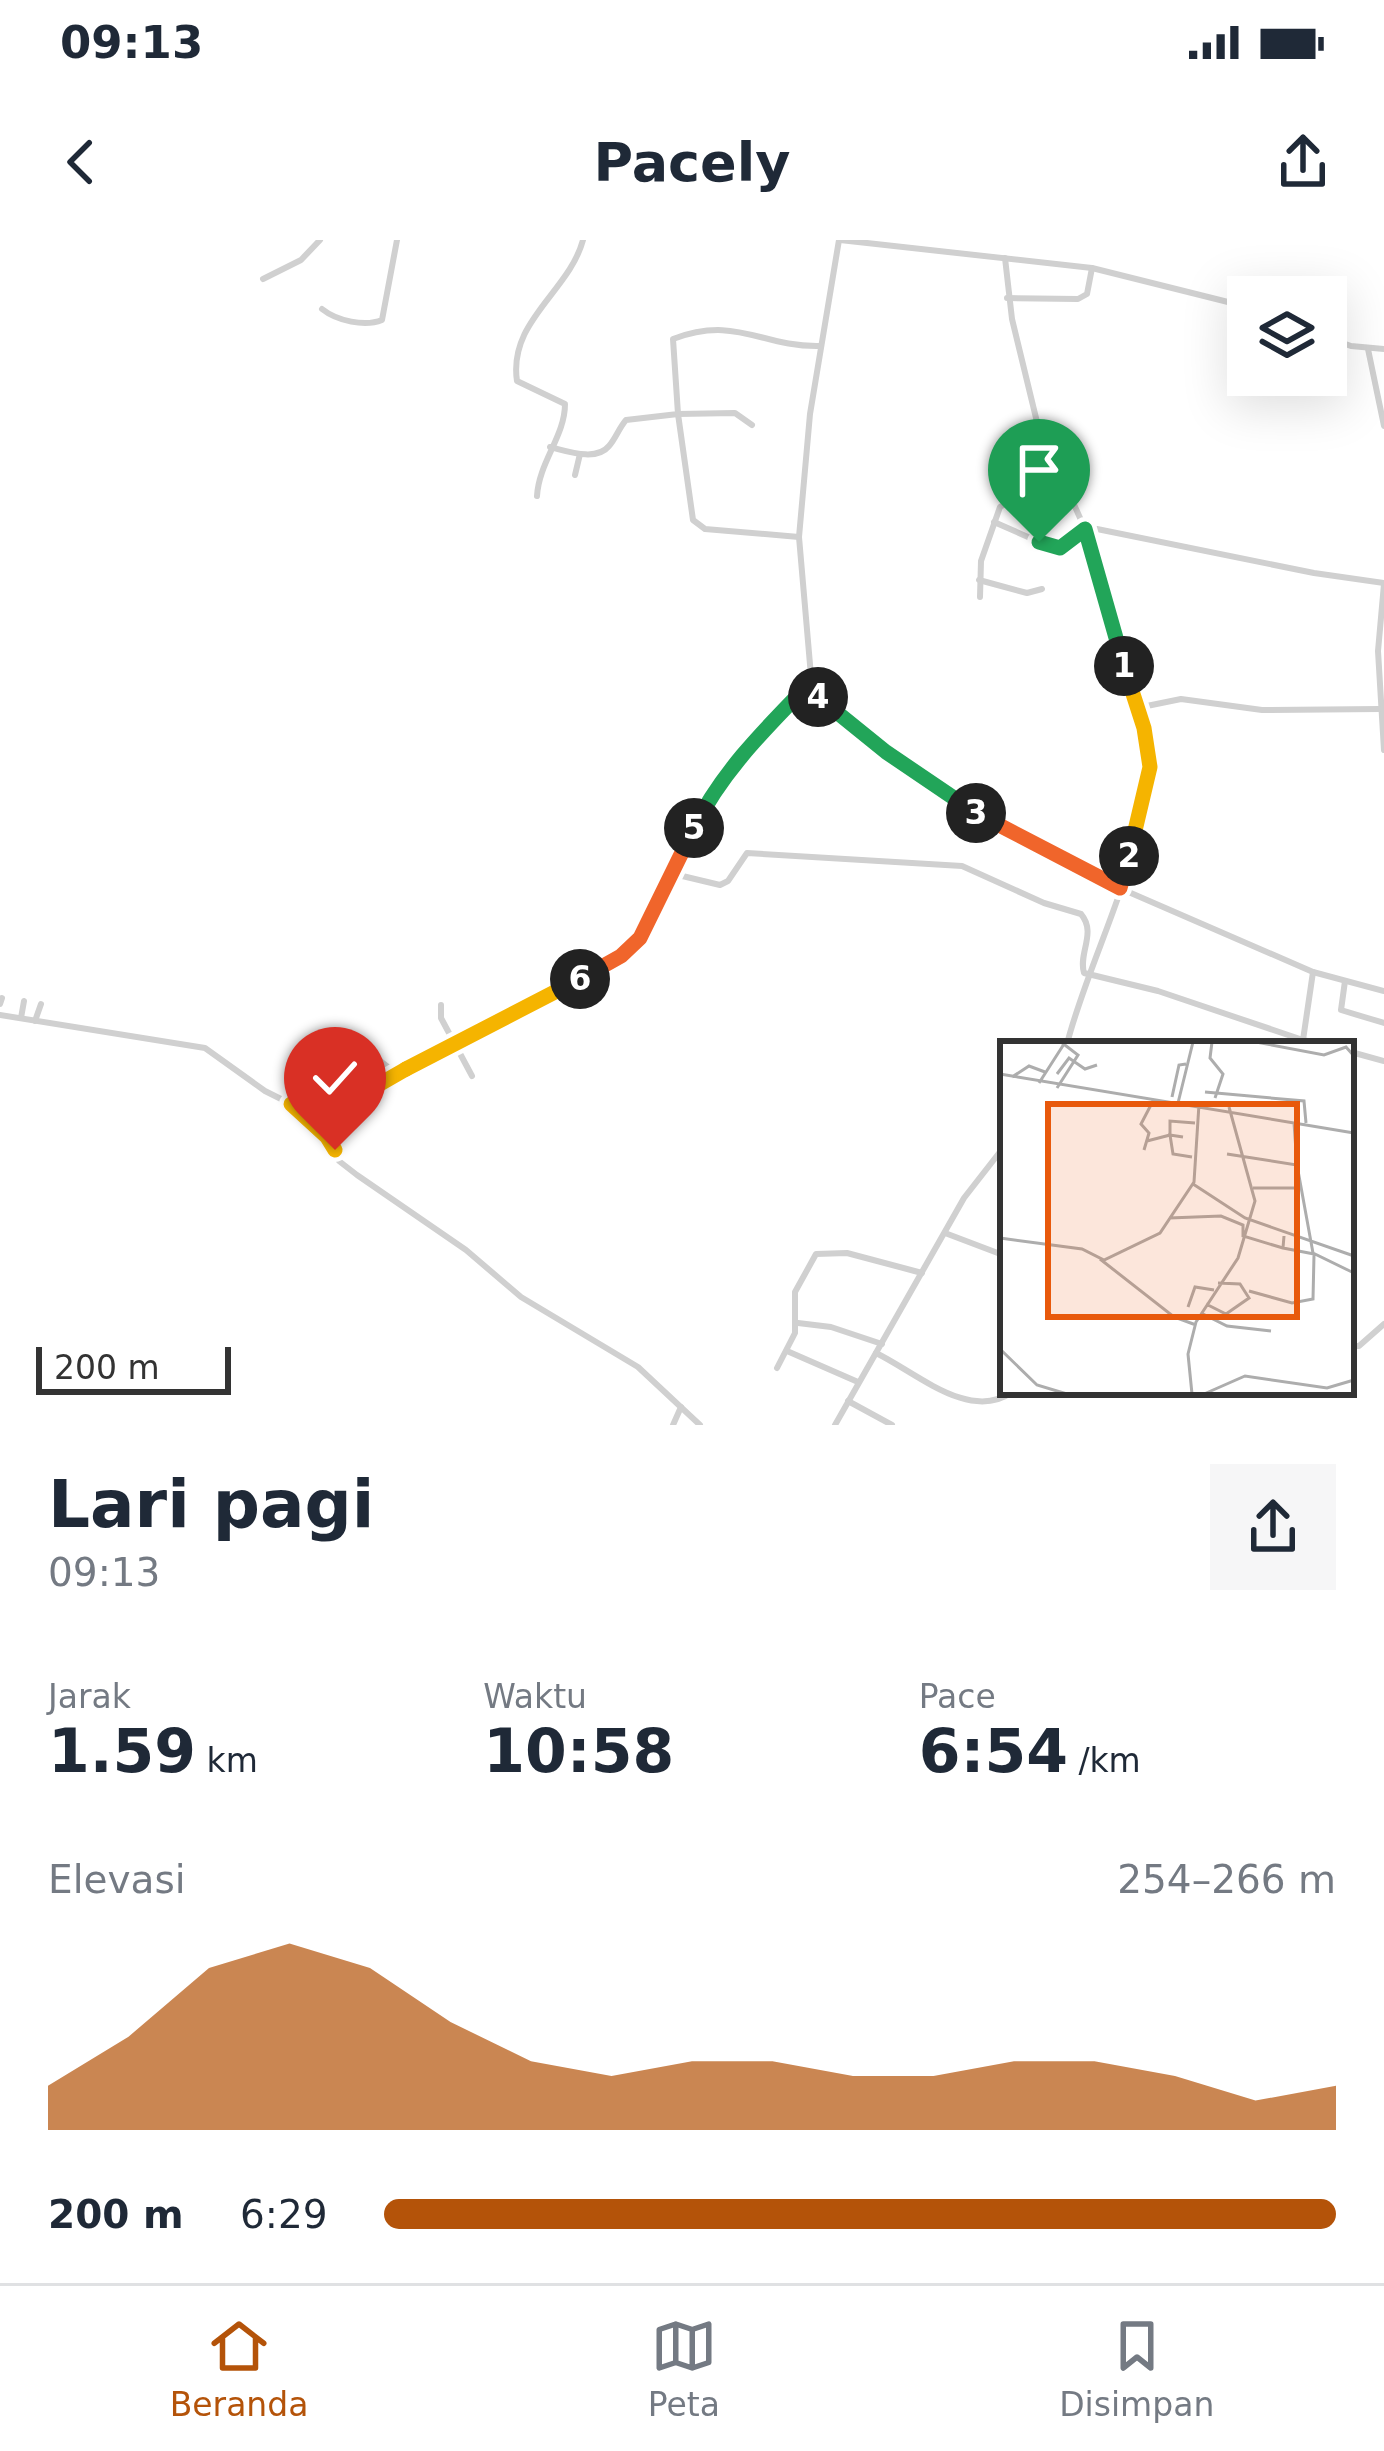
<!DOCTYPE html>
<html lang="id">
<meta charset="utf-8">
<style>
body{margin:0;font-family:"DejaVu Sans",sans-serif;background:#f6f6f7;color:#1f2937;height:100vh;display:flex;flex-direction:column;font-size:45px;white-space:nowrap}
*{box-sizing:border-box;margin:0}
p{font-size:39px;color:#747a83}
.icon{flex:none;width:66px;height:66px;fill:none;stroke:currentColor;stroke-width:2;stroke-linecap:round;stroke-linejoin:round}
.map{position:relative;height:1185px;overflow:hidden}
.details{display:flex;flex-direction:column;background:#fff;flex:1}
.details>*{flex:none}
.tools{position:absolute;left:1227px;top:36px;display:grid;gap:24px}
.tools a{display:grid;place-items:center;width:120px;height:120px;border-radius:0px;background:#fff;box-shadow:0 12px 48px #0002;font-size:60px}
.scale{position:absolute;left:36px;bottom:30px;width:195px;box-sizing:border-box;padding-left:12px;border:6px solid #333;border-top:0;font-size:33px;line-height:42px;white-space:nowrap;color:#333;-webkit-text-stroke:9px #fff;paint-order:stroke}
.pin{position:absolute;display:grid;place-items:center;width:102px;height:102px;color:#fff;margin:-123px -51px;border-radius:50% 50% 50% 0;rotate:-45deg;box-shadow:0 0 12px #0007}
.pin .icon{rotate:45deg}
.km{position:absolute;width:60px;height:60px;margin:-30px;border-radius:50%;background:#222;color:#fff;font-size:33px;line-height:60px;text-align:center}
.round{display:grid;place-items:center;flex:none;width:126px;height:126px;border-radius:0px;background:#f6f6f7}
.overview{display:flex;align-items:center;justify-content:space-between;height:204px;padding:0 48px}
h1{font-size:66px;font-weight:700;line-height:90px}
.metrics{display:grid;grid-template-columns:repeat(3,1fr);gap:18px;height:204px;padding:12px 48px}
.metrics div{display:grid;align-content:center}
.metrics b{font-size:60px;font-weight:700}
.metrics small{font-size:33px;font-weight:400}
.metrics p{font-size:33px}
.chart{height:336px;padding:24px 48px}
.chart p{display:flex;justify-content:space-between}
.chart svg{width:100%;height:216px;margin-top:12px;fill:#b45309;opacity:.7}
ul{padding:0 48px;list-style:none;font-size:39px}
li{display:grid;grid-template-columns:192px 144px 1fr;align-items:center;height:90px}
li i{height:30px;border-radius:15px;background:#b45309}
.status{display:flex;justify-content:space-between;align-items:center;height:84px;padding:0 60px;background:#fff;direction:ltr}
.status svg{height:33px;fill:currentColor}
header{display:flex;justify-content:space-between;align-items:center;height:156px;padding:0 48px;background:#fff;font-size:54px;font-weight:700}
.menu{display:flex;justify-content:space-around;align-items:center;height:168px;border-top:3px solid #e0e1e3;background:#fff;font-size:33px;color:#747a83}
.menu a{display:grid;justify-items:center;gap:6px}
.menu .active{color:#b45309}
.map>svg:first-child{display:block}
</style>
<div class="status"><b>09:13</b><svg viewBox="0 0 49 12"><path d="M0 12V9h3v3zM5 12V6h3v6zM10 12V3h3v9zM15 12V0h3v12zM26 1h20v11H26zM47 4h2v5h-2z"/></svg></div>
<header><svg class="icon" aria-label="back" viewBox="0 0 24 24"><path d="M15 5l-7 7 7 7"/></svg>Pacely<svg class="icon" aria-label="share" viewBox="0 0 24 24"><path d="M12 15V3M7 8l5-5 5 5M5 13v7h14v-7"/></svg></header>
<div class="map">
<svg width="1384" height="1185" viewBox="0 0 1384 1185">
<rect width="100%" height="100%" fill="#fff"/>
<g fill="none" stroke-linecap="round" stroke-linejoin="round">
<g stroke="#d0d0d0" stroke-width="6">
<polyline points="840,0 1092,28 1248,67"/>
<path d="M1005,18L1012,79L1037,182L1085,289L1148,506C1155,600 1090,713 1067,804"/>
<polyline points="263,39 301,20 320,0"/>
<polyline points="1007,58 1078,59 1087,54 1092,28"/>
<path d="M322,69C337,81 365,87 382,80L397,0"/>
<polyline points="1326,97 1351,106 1384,109"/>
<polyline points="1368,109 1384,186"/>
<polyline points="752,185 735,173 678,174 693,280 705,289 799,297"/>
<path d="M550,207C567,211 596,222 609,206C616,198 619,188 626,180L678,174L673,99C736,75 761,107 819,106"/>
<polyline points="575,235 580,214"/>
<path d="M537,256C539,222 565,196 565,164L517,141C508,81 569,52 583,0"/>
<polyline points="994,282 1053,308 1066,305 1085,289 1097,289 1314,333 1384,343"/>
<polyline points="979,340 1027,353 1042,349"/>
<polyline points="1384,344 1378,411 1384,510"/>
<polyline points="980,357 981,321 1000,267 1018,256 1069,258"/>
<polyline points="806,447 886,512 968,569 1094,637 1313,732 1384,751"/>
<polyline points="1137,468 1181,459 1262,470 1380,469"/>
<path d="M674,634L720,645L728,641L747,613L962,626L1044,663L1081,674C1097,693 1078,713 1084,733L1158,751L1303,800"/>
<polyline points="1313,732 1303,800 1320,804"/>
<polyline points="1345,741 1341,770 1384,783"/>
<polyline points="0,764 2,758"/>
<polyline points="441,765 441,778 472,836"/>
<polyline points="0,775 205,808 265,851 291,864 352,860 455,801 513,776 634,704 654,673 714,552 733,525 806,447 811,436 799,297 810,174 839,0"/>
<polyline points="21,778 24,761"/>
<polyline points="35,781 41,764"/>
<polyline points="367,811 397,834"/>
<polyline points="1351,812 1384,821"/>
<polyline points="292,865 327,897 339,921 357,935 466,1010 521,1057 638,1127 700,1185"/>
<polyline points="945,993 1003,1015"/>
<polyline points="798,1083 831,1087 882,1104"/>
<polyline points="1351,1106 1359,1106 1384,1084"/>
<polyline points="787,1111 858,1142"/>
<path d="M876,1113C917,1133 970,1182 1012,1152"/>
<polyline points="777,1128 795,1093 795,1052 816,1014 847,1013 922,1033"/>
<polyline points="848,1161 892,1185"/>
<polyline points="673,1185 681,1167"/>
<polyline points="835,1185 964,958 1003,908"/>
</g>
</g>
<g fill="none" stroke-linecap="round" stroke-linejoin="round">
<g stroke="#fff" stroke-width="24">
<polyline id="split-1" points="1039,302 1060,308 1085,289 1124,426"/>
</g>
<g stroke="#fff" stroke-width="24">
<polyline id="split-2" points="1124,426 1144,488 1150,527 1129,616"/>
</g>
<g stroke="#fff" stroke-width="24">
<polyline id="split-3" points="976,573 1120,648 1129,616"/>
</g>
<g stroke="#fff" stroke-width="24">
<polyline id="split-4" points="818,457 886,512 976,573"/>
</g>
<g stroke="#fff" stroke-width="24">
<path id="split-5" d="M694,588C721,533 764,490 806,447L818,457"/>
</g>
<g stroke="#fff" stroke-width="24">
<polyline id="split-6" points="580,739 621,716 640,698 694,588"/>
</g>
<g stroke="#fff" stroke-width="24">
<polyline id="split-7" points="406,829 580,739"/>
</g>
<g stroke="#fff" stroke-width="24">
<polyline id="split-8" points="335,910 327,897 291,864 352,860 406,829"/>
</g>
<use href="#split-1" stroke="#22a559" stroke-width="15"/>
<use href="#split-2" stroke="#f5b400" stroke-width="15"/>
<use href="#split-3" stroke="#f0652b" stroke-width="15"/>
<use href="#split-4" stroke="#22a559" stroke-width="15"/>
<use href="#split-5" stroke="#22a559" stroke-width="15"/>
<use href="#split-6" stroke="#f0652b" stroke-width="15"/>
<use href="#split-7" stroke="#f5b400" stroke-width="15"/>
<use href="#split-8" stroke="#f5b400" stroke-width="15"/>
</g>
<g transform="translate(1000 801)">
<rect width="354" height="354" fill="#fff"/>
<path fill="none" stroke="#adadad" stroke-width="3" d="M212,1L210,17L223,33L215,57M256,1L324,14L346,6L354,15M0,33L354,92M57,33L69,17L85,28L97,24M12,36L29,25L45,31M39,42L64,3M57,47L78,14L61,1M205,51L304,60L306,82M172,56L179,24L186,23M178,62L193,1M294,82L297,124M183,96L170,94L173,113L192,116M147,100L170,94V80L195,82M144,109L149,92L141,83L153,60M227,113L297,124L313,212L354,232M193,143L245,177L354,215M253,147H297M169,177L221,175L243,184V195L283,207M284,195L283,207L314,213M0,197L82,208L104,219L160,192L194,141L199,63M100,218L174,276L196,284M249,250L292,262L313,258L314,214M206,263L226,273L249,257L240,243L218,242M188,266L195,246L214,249M201,272L227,285L271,290M0,308L37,344L67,353M192,353L188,313L196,281L238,217L255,160L229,66M204,353L245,335L327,347L354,339"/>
<path fill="#e8590c" fill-opacity="0.15" stroke="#e8590c" stroke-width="6" d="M48,63H297V276H48Z"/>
<rect width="354" height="354" fill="none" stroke="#333" stroke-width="6"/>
</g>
</svg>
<div class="tools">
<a><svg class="icon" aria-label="layers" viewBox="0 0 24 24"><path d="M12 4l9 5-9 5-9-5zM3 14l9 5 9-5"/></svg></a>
</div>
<div class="scale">200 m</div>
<div class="pin" style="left:1039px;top:302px;background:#1e9e55"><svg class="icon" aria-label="arrive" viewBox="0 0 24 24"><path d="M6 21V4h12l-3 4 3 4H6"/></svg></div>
<div class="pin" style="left:335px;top:910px;background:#d93025"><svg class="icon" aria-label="check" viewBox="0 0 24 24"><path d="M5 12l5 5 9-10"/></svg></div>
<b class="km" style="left:1124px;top:426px">1</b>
<b class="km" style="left:1129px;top:616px">2</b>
<b class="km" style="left:976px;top:573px">3</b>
<b class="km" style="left:818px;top:457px">4</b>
<b class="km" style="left:694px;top:588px">5</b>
<b class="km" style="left:580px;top:739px">6</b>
</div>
<section class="details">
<div class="overview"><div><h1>Lari pagi</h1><p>09:13</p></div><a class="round"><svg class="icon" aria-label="share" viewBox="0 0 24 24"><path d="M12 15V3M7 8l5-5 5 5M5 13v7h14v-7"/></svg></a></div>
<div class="metrics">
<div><p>Jarak</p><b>1.59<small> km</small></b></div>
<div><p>Waktu</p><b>10:58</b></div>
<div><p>Pace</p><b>6:54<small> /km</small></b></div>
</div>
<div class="chart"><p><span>Elevasi</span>254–266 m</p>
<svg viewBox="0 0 160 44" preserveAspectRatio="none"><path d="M0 44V35L10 25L20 11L30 6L40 11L50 22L60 30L70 33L80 30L90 30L100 33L110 33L120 30L130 30L140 33L150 38L160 35V44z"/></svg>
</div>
<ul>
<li><b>200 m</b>6:29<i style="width:100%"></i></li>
</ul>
</section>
<nav class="menu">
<a class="active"><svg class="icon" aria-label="home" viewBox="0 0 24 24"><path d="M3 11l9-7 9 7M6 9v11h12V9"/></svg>Beranda</a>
<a><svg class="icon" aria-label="map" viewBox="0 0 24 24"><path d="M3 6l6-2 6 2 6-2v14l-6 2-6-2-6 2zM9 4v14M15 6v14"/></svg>Peta</a>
<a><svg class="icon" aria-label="saved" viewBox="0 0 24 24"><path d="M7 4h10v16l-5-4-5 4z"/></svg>Disimpan</a>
</nav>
